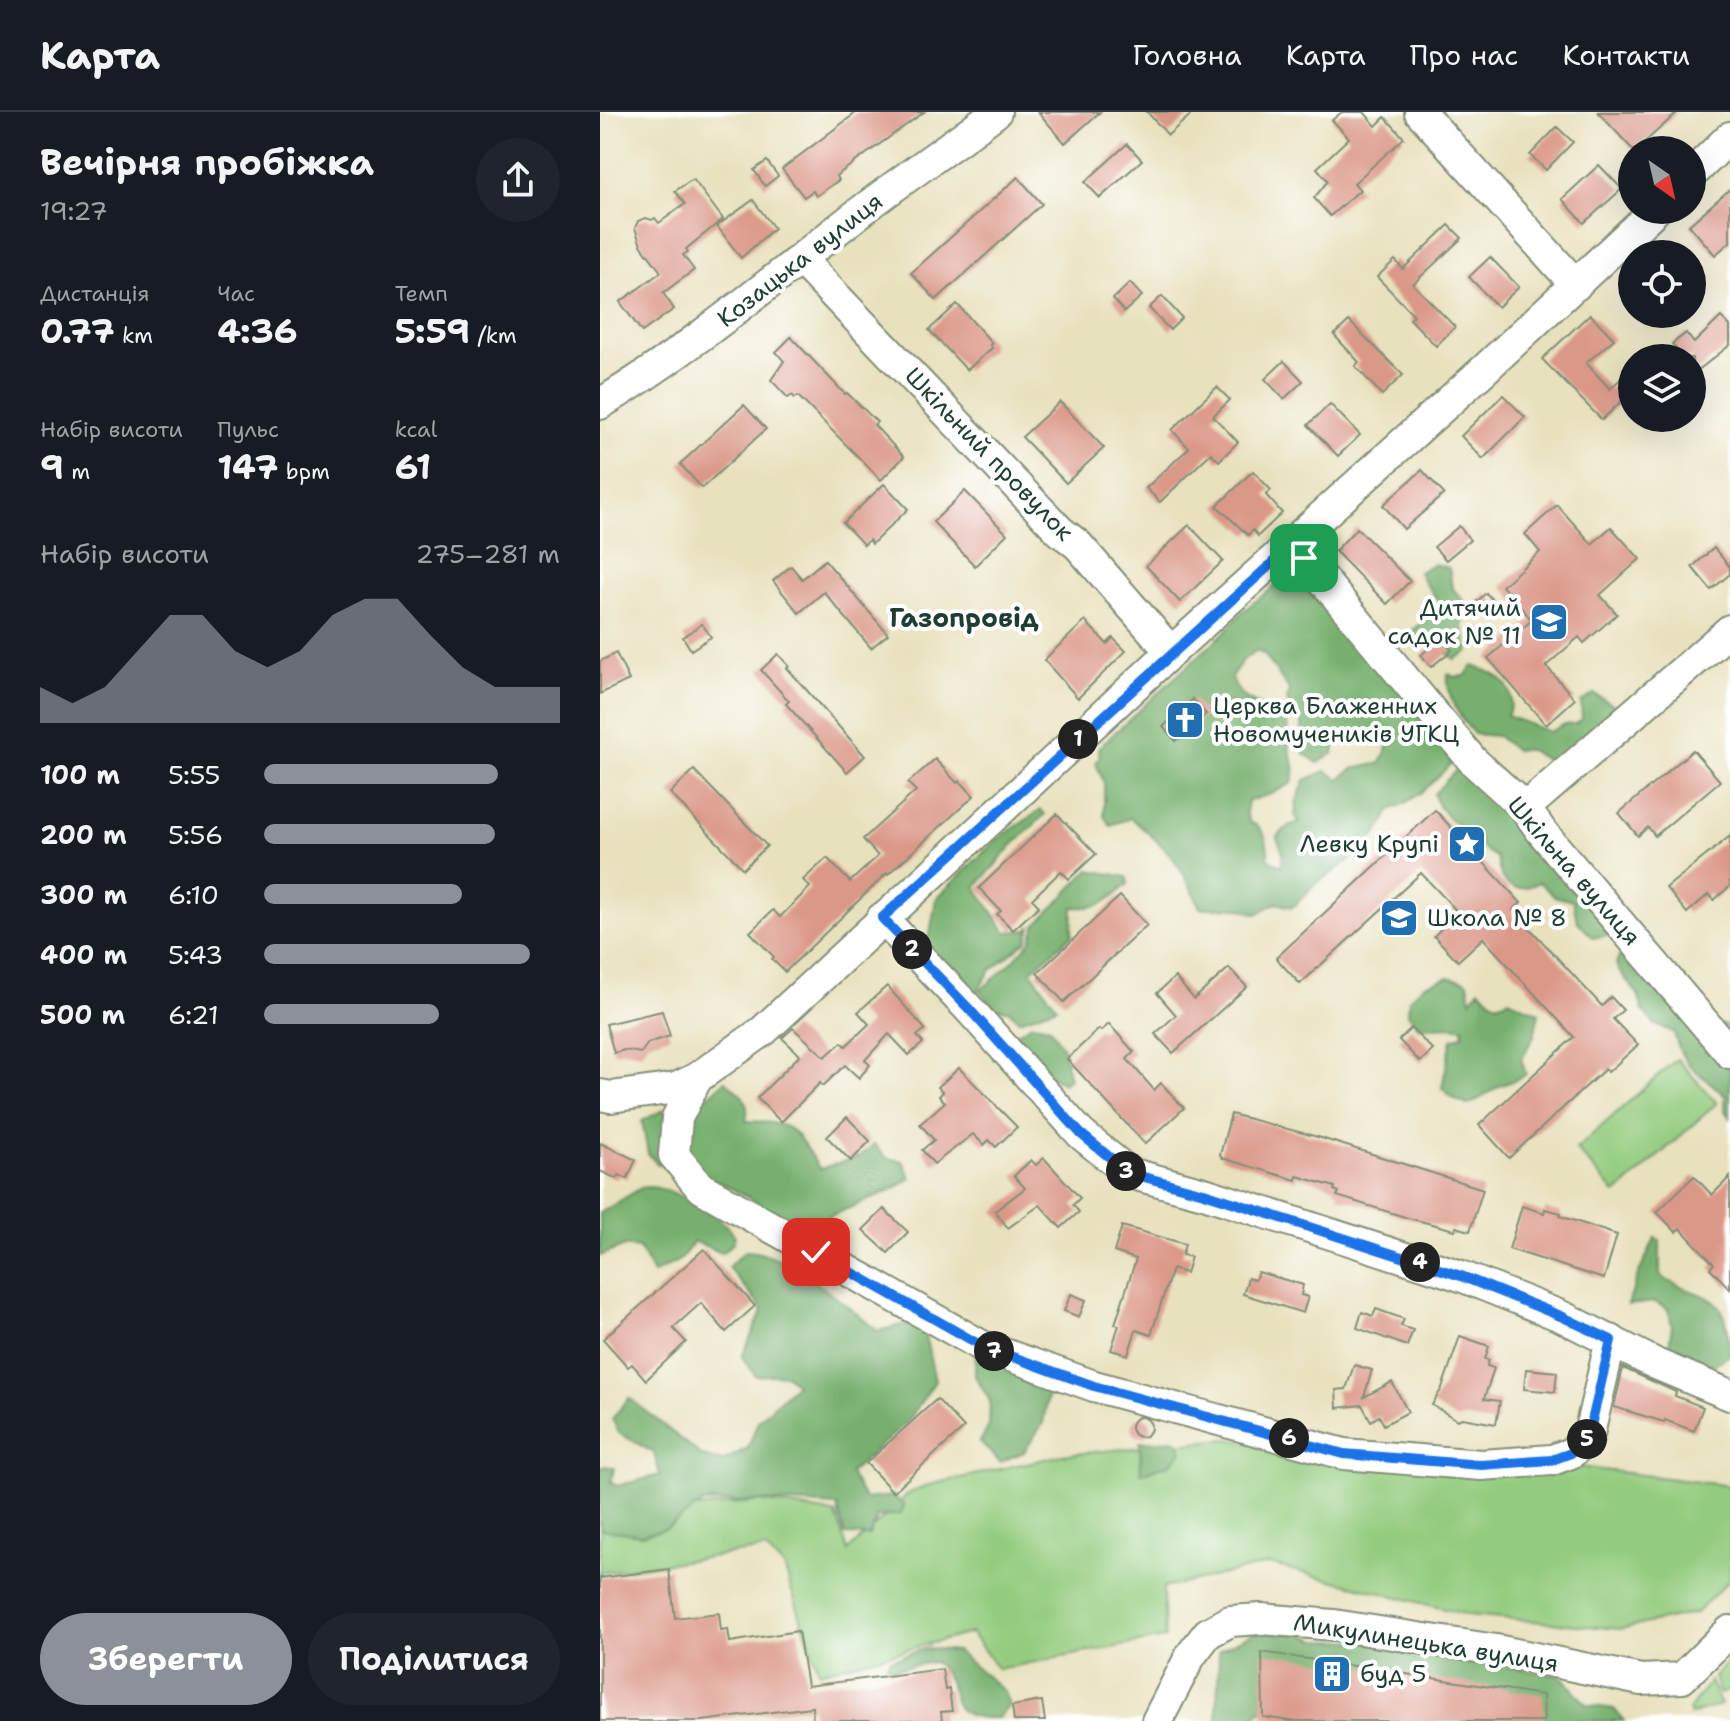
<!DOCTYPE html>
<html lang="uk">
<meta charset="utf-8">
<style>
body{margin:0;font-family:"Shantell Sans",sans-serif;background:#20242c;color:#f1f3f6;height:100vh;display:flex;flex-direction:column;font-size:30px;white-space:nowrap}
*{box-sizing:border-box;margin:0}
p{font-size:26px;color:#9ea1a6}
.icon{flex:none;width:44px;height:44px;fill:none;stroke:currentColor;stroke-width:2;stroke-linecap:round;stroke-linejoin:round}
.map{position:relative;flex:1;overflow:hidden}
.panel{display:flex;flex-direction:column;background:#171b24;width:600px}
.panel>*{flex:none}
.needle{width:52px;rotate:146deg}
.tools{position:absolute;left:1018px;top:24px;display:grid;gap:16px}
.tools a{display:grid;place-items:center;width:88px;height:88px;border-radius:50%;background:#171b24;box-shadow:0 8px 32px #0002;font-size:40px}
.pin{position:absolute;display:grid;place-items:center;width:68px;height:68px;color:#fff;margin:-34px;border-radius:16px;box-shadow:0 4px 12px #0006}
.km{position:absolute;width:40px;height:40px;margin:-20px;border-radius:50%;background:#222;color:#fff;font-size:22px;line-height:40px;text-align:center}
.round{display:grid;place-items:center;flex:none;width:84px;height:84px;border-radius:42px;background:#20242c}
.head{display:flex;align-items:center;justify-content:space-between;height:136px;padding:0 40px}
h1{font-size:36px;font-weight:700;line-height:60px}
.figures{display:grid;grid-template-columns:repeat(3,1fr);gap:12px;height:136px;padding:8px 40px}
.figures div{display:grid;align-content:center}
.figures b{font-size:34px;font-weight:700}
.figures small{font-size:22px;font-weight:400}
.figures p{font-size:22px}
.chart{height:224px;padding:16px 40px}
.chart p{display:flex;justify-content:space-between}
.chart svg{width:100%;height:144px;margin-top:8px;fill:#8c9099;opacity:.7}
.action{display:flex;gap:16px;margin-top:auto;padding:16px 40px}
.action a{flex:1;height:92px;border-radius:48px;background:#8c9099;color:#fff;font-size:32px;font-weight:700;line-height:92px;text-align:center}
.action a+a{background:#20242c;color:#f1f3f6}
ul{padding:0 40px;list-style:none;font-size:26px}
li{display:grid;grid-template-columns:128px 96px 1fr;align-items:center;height:60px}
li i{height:20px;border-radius:10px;background:#8c9099}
header{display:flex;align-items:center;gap:48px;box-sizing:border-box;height:112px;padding:0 40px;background:#171b24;border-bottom:2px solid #363941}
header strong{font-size:38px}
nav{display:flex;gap:44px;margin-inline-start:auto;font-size:28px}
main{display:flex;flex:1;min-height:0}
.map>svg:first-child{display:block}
</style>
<header>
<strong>Карта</strong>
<nav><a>Головна</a><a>Карта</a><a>Про нас</a><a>Контакти</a></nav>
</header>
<main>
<section class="panel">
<div class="head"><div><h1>Вечірня пробіжка</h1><p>19:27</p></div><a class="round"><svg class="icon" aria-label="share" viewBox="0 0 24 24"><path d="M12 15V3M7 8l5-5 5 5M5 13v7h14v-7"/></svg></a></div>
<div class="figures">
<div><p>Дистанція</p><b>0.77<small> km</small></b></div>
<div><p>Час</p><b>4:36</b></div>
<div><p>Темп</p><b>5:59<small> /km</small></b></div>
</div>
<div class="figures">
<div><p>Набір висоти</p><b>9<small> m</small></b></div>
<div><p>Пульс</p><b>147<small> bpm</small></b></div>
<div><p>kcal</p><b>61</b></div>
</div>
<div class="chart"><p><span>Набір висоти</span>275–281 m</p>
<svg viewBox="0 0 160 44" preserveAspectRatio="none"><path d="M0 44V33L10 38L20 33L30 22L40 11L50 11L60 22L70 27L80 22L90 11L100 6L110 6L120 17L130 27L140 33L150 33L160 33V44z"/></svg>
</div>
<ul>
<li><b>100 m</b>5:55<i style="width:79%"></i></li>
<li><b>200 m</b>5:56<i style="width:78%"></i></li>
<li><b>300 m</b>6:10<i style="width:67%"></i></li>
<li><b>400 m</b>5:43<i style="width:90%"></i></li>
<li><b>500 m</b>6:21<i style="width:59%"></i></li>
</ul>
<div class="action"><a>Зберегти</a><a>Поділитися</a></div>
</section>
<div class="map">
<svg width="1130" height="1609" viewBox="0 0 1130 1609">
<rect width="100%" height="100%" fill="#fff"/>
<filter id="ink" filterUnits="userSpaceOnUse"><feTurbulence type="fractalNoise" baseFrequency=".0125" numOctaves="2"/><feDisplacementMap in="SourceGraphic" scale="16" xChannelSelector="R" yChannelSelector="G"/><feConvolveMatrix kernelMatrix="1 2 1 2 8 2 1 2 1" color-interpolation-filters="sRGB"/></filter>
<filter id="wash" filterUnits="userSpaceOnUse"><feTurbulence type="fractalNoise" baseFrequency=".006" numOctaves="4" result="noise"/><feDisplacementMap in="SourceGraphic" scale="32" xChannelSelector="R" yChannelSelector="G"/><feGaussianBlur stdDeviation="1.8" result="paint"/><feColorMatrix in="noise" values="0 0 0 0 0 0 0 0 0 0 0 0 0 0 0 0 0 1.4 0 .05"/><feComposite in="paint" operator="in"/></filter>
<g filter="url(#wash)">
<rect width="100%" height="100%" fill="#e8e1bd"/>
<g fill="#94cc7f" stroke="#5a845a" stroke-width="2">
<polygon points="1077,947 1117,991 1016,1082 976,1037"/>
<polygon points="627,1327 786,1352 971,1354 1130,1374 1130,1467 1096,1501 1020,1517 868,1503 669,1452 563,1476 565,1526 398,1557 371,1521 219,1560 184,1455 165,1437 0,1461 0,1395 69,1399 161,1389 236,1402 248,1439 309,1381 333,1372 462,1343"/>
<polygon points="1130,1548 1130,1578 1120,1582 1114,1565"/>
<polygon points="1110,1569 1121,1593 1090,1603 1089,1598"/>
</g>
<g fill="#77b06e" stroke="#4b7651" stroke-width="2" fill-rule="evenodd">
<path d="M695,450L860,644C835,665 823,686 790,698C781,723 757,743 735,759C729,764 720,767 714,773C705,781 702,789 692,795L676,791L657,802L639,796H600C580,749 570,739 531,706L510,713L504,704V671L496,651L500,644L498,636L627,518L642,500L675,474L683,460ZM656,539L664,542L689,577L687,589L702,611L704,641L718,651L734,641L737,627C756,622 771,623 789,632L781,651L753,657L739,667L726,659L705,668L697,688L695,704L699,710L688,714L677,725L683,741L681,754L669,747C667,730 667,717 649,710L646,700L648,689L671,682L692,671C697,652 694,657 690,640C688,629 689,618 686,607C666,593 635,591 632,563L644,547Z"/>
<path d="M833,452L849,456L852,476L866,491L863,515L869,539L855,547L842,538L840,529L833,526L818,535L811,530V520L841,495C835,481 824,474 819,460Z"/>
<path d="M873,554C899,561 920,576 907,604L950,620L965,612H976L982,607L981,590L994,582L1014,593L1013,609L966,649L944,647L930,638H915L897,624L874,622C859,605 846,584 848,562L855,565L865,564Z"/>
<path d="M857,657L877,658L1004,802L1009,823L993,826L977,809L973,789L954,784L939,770C914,784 900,774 897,746L883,737L870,722L850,707L838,694L834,682Z"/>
<polygon points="441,698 445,702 412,734 376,775 406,820 427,818 431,815 427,829 391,858 373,886 324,829 330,822 336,787 396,728"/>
<path d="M489,758L527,765L528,772C507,790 502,797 473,795L472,823L431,859L457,895L419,908L408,898L394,896L380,879L412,850L431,829L436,813Z"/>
<path d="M1025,839L1113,911L1130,914V1006L1125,999V984C1100,958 1083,960 1074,920L1055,913L1043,899L1038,882L1018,858L1016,851L1021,841Z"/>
<path d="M849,865L868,870L871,888L879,877L897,892L909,887L939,901L934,924L921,947L926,962C918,968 911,969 902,973C889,978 882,988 867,993L851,985L842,975L852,927L863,923L864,916C851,912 833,916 819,915L808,902L809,887L824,873Z"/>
<polygon points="432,912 450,915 463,936 469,966 463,971 415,945 414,923"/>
<path d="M125,969C141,981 151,988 146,1009C199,1011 192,1017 220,1057L259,1045L274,1032L286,1046L303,1049L311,1066L294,1077L223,1107L217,1119L206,1122C159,1093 114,1058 58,1052L48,1042L42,1009L63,998L89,997L103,989Z"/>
<path d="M48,1075C72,1075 122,1104 135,1124L133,1131L122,1141L94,1129L81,1147L53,1162L39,1136L25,1134L0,1144V1101L41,1076Z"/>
<path d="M1055,1126L1060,1128V1164C1105,1192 1130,1173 1129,1244L1113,1253L1085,1246L1069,1234L1072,1213L1068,1197L1055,1190L1028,1193L1037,1165Z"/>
<path d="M145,1139C186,1139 246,1194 278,1219L313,1210L324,1218L335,1269L308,1309L250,1361L264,1387L294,1384L304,1394L301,1402L277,1405L269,1424L245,1423L237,1394L161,1389L103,1391L65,1417L41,1423L0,1417V1356L6,1354L14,1356L11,1371L17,1374L60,1363L54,1341L19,1321L12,1307L29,1286L102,1344L123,1349L148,1336L158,1309L196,1272L186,1262L156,1264L142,1245L163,1198L128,1155Z"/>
<polygon points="376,1238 450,1271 443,1311 424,1340 400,1350 380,1330 389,1314 390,1289 375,1264"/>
<polygon points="577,1328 582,1339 570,1352 541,1361 540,1330"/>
<polygon points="653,1521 699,1521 717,1528 765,1529 961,1564 987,1593 1014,1597 1024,1609 799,1609 666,1595 648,1609 617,1609 619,1538"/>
<path d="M327,1536L356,1539L404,1579L409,1594L398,1606C335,1608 367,1576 334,1550L293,1557L287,1553L291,1547Z"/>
</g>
<g id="blocks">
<g fill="#db9888">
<polygon points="257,0 324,0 236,64 239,68 216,84 213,79 204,85 182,57"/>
<polygon points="438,0 500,0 465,31"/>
<polygon points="547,0 594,0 568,23"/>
<polygon points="742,0 764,0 776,14 785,5 804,26 754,71 760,78 730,104 714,86 728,69 717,56 749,26 732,8"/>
<polygon points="998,0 1078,0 1036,38 1033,38"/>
<polygon points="957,15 973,30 946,58 930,43"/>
<polygon points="527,32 542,48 500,86 485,70"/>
<polygon points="167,49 178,64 165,74 154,58"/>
<polygon points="999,53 1022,77 984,111 962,87"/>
<polygon points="418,65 442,92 336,188 311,161"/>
<polygon points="93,67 123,107 86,137 88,140 83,143 94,158 63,181 74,197 42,220 20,190 61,160 41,133 35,116 38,109 46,106 52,108 55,106 59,111 85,92 75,79"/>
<polygon points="1130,77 1130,130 1115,143 1089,113"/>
<polygon points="153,88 174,116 141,146 117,114"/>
<polygon points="849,113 862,126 813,172 855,215 836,234 810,207 814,203 777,165 795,148 803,157"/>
<polygon points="890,145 919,175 898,195 869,165"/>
<polygon points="530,171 542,184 524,200 513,187"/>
<polygon points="562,184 582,206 570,218 549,196"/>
<polygon points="357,192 392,231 390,233 392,236 367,258 329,218"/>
<polygon points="990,202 1014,227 986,251 1010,277 1032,256 1032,279 1002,308 942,247"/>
<polygon points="1121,205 1130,214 1130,233 1092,263 1092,246 1078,246 1081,243 1072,232 1086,221 1094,231"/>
<polygon points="749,209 803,263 782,283 755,254 759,250 734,223"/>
<polygon points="191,225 245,282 247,281 277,310 274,313 304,345 281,368 198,284 195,286 192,283 188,286 171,268 184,249 176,240"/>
<polygon points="684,249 703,269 684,287 665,267"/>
<polygon points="617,275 630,288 613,304 638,330 619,349 611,341 560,390 546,376 589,336 572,318"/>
<polygon points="903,283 925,305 883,347 861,324"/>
<polygon points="460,290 504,336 466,371 422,325"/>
<polygon points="730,292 760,323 738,344 708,313"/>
<polygon points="144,293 166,317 102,376 80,352"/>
<polygon points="822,358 844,382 804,417 783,393"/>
<polygon points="653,359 671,378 666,383 682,401 658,424 653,418 648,423 617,394"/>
<polygon points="284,372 308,397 272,432 269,428 264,433 243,411"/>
<polygon points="365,379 407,422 375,454 333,410"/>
<polygon points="957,393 992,432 1011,415 1040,447 1000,483 1017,502 984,531 979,525 946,554 975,587 946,613 888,546 932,508 902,474 940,440 925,422"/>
<polygon points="589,413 623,449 580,490 546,454"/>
<polygon points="859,414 870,428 846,448 834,435"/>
<polygon points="757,416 810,469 787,492 735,439"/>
<polygon points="1114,436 1130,455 1130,462 1111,478 1092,455"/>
<polygon points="225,448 288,522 271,536 224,480 199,501 173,469 191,454 202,467"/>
<polygon points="886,481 897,493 885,504 874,492"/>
<polygon points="485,509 507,532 513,526 526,539 478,586 444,548"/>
<polygon points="102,512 111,525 91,538 83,525"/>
<polygon points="841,525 852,538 831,555 821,543"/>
<polygon points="16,541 29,568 0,582 0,549"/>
<polygon points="178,542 189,554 187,556 265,644 247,660 186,592 189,589 161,558"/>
<polygon points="593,587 606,602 576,629 563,615"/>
<polygon points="1093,638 1120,669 1055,724 1048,715 1038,724 1019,701"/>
<polygon points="335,647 357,671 360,669 374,684 288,762 287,761 185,860 172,847 174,845 150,820 173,798 180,805 210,775 203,768 227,746 250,770 278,744 263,727 316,679 308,671"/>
<polygon points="94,658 167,734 143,757 70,681"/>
<polygon points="835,698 921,791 913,798 1002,894 1011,885 1023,898 1013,907 1038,933 1008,960 1005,957 909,1046 879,1013 974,925 883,826 858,849 834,824 843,815 839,811 855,797 821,761 700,872 676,846"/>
<polygon points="457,702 496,742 469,767 461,759 432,787 439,794 413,818 397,802 401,799 379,776"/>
<polygon points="1130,724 1130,774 1114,788 1109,782 1087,801 1066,776"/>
<polygon points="520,784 547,813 464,890 437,861"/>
<polygon points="629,856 647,875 573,941 555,922 576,903 557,881 575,865 594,887"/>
<polygon points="287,874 325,917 317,924 323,931 309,943 289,922 265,948 270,953 259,966 245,953 223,974 220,971 181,1010 157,986 200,943 182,926 193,916 225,945 242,930 246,934 269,912 258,900"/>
<polygon points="62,899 70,924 48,931 41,941 24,938 14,941 6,912"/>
<polygon points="509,912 534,940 527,947 554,978 561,971 584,996 545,1032 467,947 499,917 501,919"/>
<polygon points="811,916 833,938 820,950 799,928"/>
<polygon points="359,956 417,1015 396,1035 389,1028 384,1033 373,1022 334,1052 322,1038 334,1028 320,1012 345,990 339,984 343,980 338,975"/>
<polygon points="631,1002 718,1025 883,1077 870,1119 856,1115 855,1118 808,1106 737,1084 739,1080 734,1078 735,1075 697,1064 696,1068 622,1046 620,1043"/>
<polygon points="247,1005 270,1029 251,1049 227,1025"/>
<polygon points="0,1031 36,1048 27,1067 19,1063 17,1067 0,1059"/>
<polygon points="444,1046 480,1086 473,1093 479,1100 461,1116 440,1093 408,1116 395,1099 425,1076 414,1064 431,1048 436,1053"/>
<polygon points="1094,1064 1112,1083 1130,1065 1130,1177 1110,1156 1114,1152 1080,1116 1076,1120 1057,1100"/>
<polygon points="922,1094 944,1101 945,1097 961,1101 960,1104 1017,1123 1004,1167 909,1137"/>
<polygon points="284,1097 308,1120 288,1141 263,1118"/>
<polygon points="522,1114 585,1132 582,1143 591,1145 586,1161 572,1157 551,1223 536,1218 528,1243 511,1238 519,1213 515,1212 536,1147 514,1140"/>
<polygon points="104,1137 155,1194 126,1220 101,1191 73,1216 86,1230 46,1268 32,1252 28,1255 3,1227"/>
<polygon points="658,1160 703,1173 701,1183 708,1185 703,1201 643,1182 648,1166 655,1168"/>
<polygon points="471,1182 486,1188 479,1205 464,1199"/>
<polygon points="776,1197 804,1207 801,1214 813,1218 807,1234 757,1216 762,1200 773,1204"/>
<polygon points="860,1224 889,1234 885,1247 889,1248 887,1254 894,1256 884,1287 900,1289 896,1312 862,1306 857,1308 832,1293 842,1276"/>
<polygon points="754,1253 772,1258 764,1285 792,1270 808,1300 784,1313 779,1304 771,1309 762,1293 737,1296 736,1278 746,1277"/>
<polygon points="1023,1256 1076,1280 1075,1284 1103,1295 1094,1319 1065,1308 1064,1310 1014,1295"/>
<polygon points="926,1257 957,1260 955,1280 924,1277"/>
<polygon points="337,1287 364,1316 293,1380 266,1351"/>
<circle cx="541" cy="1315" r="10"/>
<polygon points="69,1457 75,1506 119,1501 121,1518 128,1517 130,1530 198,1519 207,1574 342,1557 345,1578 349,1577 352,1599 341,1600 342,1609 213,1609 212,1595 102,1609 0,1609 0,1466"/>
<polygon points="662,1540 943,1583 944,1609 689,1609 663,1605"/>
<polygon points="442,1589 445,1609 414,1609 412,1594"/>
</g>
</g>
</g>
<g filter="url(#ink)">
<use href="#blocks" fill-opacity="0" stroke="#848f78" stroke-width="2"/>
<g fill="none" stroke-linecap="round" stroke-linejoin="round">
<g stroke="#848f78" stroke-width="34">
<g id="minor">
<polyline points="820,0 976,173"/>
<polyline points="1092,62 1130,25"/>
<polyline points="201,148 460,419 478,433 571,540"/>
<path d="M0,292C94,235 177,164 264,97C307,64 353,33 396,0"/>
<polyline points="693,432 873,649 925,696 942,720 1130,941"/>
<polyline points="925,696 1130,518"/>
<polyline points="282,806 371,899 481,1022 529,1061 604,1081 861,1164 963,1205 1056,1252 1130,1283"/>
<polyline points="97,966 77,1006 74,1043 100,1075 382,1234 494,1274 744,1342 881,1353 952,1348 971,1341 988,1326 1011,1228"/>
<polyline points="0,983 11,985 76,976 97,966 163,919 571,540 885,257 1055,98"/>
<polyline points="557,1609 591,1543 608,1521 630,1509 661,1507 734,1513 896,1538 1041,1568 1082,1566 1130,1519"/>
</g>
</g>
<use href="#minor" stroke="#fff" stroke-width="30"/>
</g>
</g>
<g fill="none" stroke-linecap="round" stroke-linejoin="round" filter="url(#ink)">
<g stroke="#fff" stroke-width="16">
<polyline id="route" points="216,1140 382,1234 494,1274 744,1342 881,1353 952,1348 971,1341 988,1326 1011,1228 963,1205 861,1164 604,1081 529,1061 481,1022 371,899 282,806 693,432 704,446"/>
</g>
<use href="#route" stroke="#1a73e8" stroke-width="10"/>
</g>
<defs>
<g id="school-square" transform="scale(2)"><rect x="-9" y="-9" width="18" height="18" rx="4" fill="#1f6fb2" stroke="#fff"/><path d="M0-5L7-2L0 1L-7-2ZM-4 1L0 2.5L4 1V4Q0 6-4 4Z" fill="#fff"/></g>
<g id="church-square" transform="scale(2)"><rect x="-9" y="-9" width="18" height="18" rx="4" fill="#1f6fb2" stroke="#fff"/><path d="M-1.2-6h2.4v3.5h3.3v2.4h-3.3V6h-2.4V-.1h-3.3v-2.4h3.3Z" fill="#fff"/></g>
<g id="sight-square" transform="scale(2)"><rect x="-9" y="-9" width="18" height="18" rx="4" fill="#1f6fb2" stroke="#fff"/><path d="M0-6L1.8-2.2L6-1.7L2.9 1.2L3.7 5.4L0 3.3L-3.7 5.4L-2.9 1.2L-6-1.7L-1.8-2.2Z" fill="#fff"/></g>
<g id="building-square" transform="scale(2)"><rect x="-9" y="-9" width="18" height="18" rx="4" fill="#1f6fb2" stroke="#fff"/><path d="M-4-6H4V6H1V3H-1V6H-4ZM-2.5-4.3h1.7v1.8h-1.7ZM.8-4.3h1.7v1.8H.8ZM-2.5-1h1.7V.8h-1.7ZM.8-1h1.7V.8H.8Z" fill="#fff"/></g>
</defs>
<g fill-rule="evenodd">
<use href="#school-square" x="949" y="510"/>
<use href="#church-square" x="585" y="608"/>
<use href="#sight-square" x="867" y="732"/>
<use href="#school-square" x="799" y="806"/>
<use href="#building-square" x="732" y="1562"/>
</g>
<g text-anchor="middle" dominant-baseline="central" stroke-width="8" stroke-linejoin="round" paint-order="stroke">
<g font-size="24" fill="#1f3d34" stroke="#fff">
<text transform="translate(200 148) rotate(-38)">Козацька вулиця</text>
<text transform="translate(389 342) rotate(46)">Шкільний провулок</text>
<text transform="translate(974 759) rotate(49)">Шкільна вулиця</text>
<text transform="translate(826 1531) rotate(9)">Микулинецька вулиця</text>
</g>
<g font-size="24" fill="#1f3d34" stroke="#fff" text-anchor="start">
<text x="921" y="496" text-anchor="end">Дитячий<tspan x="921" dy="28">садок № 11</tspan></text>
<text x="613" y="594">Церква Блаженних<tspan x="613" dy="28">Новомучеників УГКЦ</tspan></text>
<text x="839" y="732" text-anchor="end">Левку Крупі</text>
<text x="827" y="806">Школа № 8</text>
<text x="760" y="1562">буд 5</text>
</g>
<g font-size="26" font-weight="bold" fill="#1f3d34" stroke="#fff">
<text x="364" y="505">Газопровід</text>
</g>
</g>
</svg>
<div class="tools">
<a><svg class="needle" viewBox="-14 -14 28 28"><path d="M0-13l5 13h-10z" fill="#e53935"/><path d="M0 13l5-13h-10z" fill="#9ea1a6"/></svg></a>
<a><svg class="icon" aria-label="locate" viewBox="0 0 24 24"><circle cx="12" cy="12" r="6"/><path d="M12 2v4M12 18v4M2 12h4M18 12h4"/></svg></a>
<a><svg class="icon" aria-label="layers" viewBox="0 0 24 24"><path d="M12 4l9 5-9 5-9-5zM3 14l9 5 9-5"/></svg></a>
</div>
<div class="pin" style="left:704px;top:446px;background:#1e9e55"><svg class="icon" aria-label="arrive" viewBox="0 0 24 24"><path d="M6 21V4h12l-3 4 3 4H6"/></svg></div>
<div class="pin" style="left:216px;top:1140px;background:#d93025"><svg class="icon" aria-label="check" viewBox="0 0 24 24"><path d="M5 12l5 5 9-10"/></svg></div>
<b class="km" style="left:478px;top:627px">1</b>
<b class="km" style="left:312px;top:837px">2</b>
<b class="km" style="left:526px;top:1059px">3</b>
<b class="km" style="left:820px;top:1150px">4</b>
<b class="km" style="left:987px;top:1327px">5</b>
<b class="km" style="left:689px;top:1326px">6</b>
<b class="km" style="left:394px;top:1239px">7</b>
</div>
</main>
